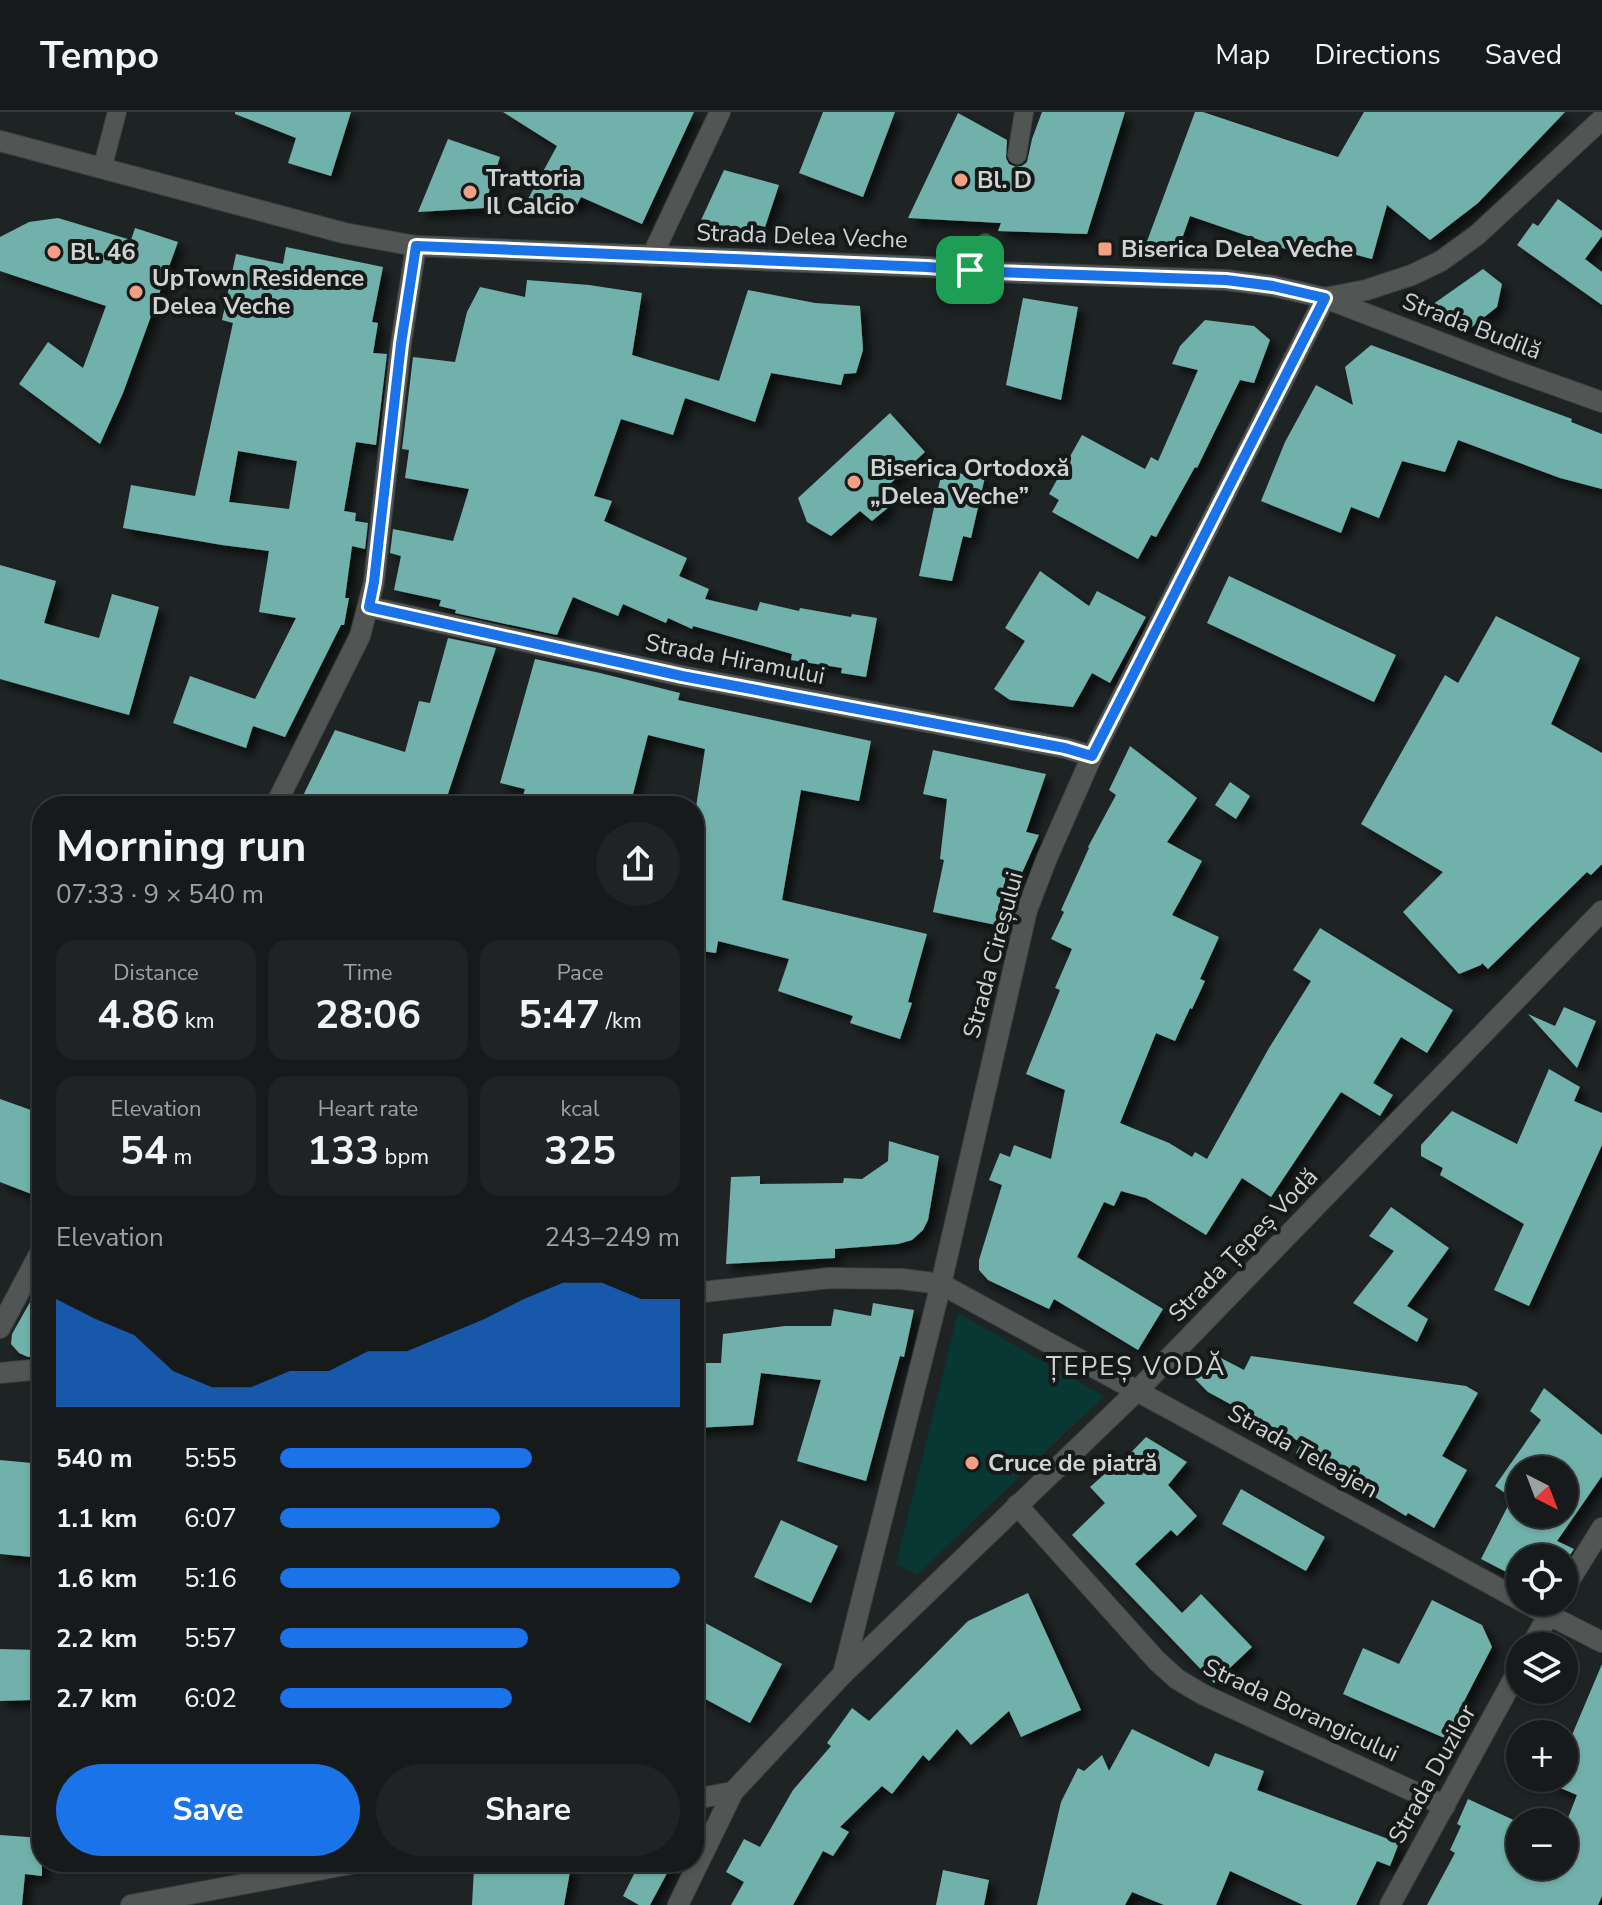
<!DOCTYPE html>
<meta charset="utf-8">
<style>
body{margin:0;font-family:"Nunito Sans",sans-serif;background:#1f2323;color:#f1f3f6;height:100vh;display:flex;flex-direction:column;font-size:30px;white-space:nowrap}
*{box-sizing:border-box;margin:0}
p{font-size:26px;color:#9ea1a2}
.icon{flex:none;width:44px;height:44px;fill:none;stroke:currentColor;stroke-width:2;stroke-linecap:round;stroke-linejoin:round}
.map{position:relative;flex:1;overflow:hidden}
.panel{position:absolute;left:32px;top:684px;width:672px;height:1076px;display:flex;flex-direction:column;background:#161a1a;border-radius:32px;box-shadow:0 2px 6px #0004,0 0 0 2px #353839}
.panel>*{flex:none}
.needle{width:52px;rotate:138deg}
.buttons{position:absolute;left:1506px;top:1344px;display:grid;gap:16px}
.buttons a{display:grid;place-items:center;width:72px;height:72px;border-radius:50%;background:#161a1a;box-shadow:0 2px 6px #0004,0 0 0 2px #353839;font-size:40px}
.pin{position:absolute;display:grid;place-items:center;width:68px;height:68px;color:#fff;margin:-34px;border-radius:16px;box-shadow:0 4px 12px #0006}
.round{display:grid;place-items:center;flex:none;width:84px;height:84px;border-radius:42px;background:#1f2323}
.overview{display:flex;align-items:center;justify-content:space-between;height:136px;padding:0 24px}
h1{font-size:44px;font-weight:700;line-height:60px}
.figures{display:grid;grid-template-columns:repeat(3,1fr);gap:12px;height:136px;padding:8px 24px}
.figures div{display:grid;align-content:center;border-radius:20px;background:#1f2323;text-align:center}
.figures b{font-size:40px;font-weight:700}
.figures small{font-size:22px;font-weight:400}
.figures p{font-size:22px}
.chart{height:224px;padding:16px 24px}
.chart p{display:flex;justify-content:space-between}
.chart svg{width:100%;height:144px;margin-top:8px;fill:#1a73e8;opacity:.7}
.primary-button{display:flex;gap:16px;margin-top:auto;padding:16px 24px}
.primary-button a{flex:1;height:92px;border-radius:48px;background:#1a73e8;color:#fff;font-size:32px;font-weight:700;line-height:92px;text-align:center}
.primary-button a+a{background:#1f2323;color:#f1f3f6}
ul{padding:0 24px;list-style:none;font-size:26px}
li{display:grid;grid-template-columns:128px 96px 1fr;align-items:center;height:60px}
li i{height:20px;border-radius:10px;background:#1a73e8}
header{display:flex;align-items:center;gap:48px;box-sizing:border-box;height:112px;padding:0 40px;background:#161a1a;border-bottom:2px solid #353839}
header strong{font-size:38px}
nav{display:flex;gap:44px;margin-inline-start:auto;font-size:28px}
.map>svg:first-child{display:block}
</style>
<header>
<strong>Tempo</strong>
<nav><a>Map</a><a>Directions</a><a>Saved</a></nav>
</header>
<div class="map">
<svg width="1602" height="1793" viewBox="0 0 1602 1793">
<defs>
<filter id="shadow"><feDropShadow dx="7" dy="7" stdDeviation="4" flood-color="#0009"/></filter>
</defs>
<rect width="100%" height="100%" fill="#1e2323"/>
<polygon fill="#083734" points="958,1201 1104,1284 917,1463 896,1452"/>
<g fill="#71b1ab" fill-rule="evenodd" filter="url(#shadow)">
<polygon points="235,0 351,0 331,64 288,51 296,26 235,2"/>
<polygon points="503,0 694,0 642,112 581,85 576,95 528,87 557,34"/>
<polygon points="823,0 895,0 863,85 799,61"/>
<polygon points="1042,0 1125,0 1087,122 998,119 1001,111 908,106 958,1 1007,28 1006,46 1009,52 1016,55 1022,54 1027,50 1032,27"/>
<polygon points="1195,0 1203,0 1338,45 1364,0 1565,0 1478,91 1430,128 1387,93 1372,147 1307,130 1303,143 1190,104 1177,141 1143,140"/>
<polygon points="448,27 500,45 484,96 418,100"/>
<polygon points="724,58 779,73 765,115 753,112 750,122 697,117"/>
<polygon points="1558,87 1602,119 1602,124 1585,147 1602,160 1602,193 1517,133 1533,111 1538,114"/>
<polygon points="58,106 131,128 135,116 178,130 123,281 100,332 19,272 48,230 83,256 106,194 0,159 0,125 29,110"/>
<path d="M286,135L383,155L372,210L378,211L373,241L387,242L376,333L356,330L344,399L356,401L355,409L368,411L365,437L352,434L345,486H349L344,513H341L285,625L253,614L246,636L173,611L190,564L255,587L296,506L259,500L269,439L222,433L123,416L131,373L195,384L233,211L222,208L236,142L283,152ZM238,339L297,349L289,397L229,390Z"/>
<polygon points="1483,157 1502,172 1497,195 1468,218 1429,195"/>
<polygon points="527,168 589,173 642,181 632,243 719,269 748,178 815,191 860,194 863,238 856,261 844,262 841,273 771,261 755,310 685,286 673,323 621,307 594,384 612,389 604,409 687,446 679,464 709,477 705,487 757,499 760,490 799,499 800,496 851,505 852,502 877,506 866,565 841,561 842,556 791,548 792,542 693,514 692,517 668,506 666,511 623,492 618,504 573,485 557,523 455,501 456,498 439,494 441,488 394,478 401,444 390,441 393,417 453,429 469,377 405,366 409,338 402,337 413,245 455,250 467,200 480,175 525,185"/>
<polygon points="1023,186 1078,195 1061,288 1006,273"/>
<polygon points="1205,208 1254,214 1270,228 1254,271 1240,268 1197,356 1195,355 1156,425 1151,423 1138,447 1052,400 1059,388 1049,382 1082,323 1145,357 1151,345 1158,349 1198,258 1172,252 1180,234"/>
<polygon points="1371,233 1572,307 1571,310 1602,322 1602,377 1560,366 1458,328 1445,360 1402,349 1379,406 1351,395 1341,421 1261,389 1285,330 1316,273 1353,293 1345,255"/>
<polygon points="890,301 925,340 880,381 890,394 872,409 860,399 831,424 807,410 798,386"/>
<polygon points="942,359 985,365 971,426 963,424 952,469 919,464"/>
<polygon points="0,453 56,469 44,511 99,526 112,482 159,495 129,603 0,567"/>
<polygon points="1040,459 1089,494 1097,479 1146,505 1110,571 1092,561 1073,595 1010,588 994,577 1025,529 1005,516"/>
<polygon points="1229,464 1396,543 1374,590 1207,511"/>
<polygon points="1496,504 1580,546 1551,612 1602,641 1602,752 1591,763 1587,760 1488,857 1482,851 1481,853 1459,862 1403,800 1443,760 1361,712 1445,563 1458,571"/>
<polygon points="448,526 496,536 444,694 298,694 335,618 405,640 419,589 430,591"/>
<polygon points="535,547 600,561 680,581 678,588 871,629 859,689 801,678 782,788 927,822 908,890 912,891 900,927 850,911 853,904 778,879 789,847 718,829 716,841 694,838 694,746 700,709 694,708 705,637 648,623 630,694 520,694 525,677 500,671"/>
<polygon points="1130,634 1197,686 1167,730 1202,749 1172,803 1219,825 1200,867 1205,869 1192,897 1190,896 1175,929 1156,921 1120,1011 1169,1031 1192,1045 1195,1040 1207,1047 1269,936 1311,869 1293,858 1320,816 1453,898 1427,941 1401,925 1373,971 1393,983 1380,1004 1341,980 1271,1085 1242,1066 1206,1123 1146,1086 1121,1079 1114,1094 1104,1090 1077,1145 1163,1197 1138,1238 1054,1187 1049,1197 988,1168 979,1158 979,1148 1002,1073 989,1068 1000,1041 1010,1045 1014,1033 1051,1047 1065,978 1026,962 1060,878 1055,876 1072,837 1051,827 1064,800 1061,798 1089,736 1088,735 1116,683 1109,678"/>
<polygon points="933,638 1046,662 1026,720 1039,723 1021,763 1007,760 996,813 933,800 944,748 940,747 947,687 923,682"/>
<polygon points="1230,670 1250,684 1236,707 1215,693"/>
<polygon points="1564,895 1596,909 1577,956 1528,902 1555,914"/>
<polygon points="1549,957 1580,975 1574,989 1602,1001 1602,1033 1529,1194 1494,1178 1524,1112 1440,1063 1443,1056 1421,1044 1421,1033 1452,999 1517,1032"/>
<polygon points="0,987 42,1002 42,1086 0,1070"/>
<polygon points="889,1029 939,1044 928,1108 923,1118 912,1128 898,1132 835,1137 835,1146 726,1152 731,1065 760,1064 760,1072 843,1071 844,1066 862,1067 888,1049"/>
<polygon points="1391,1095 1449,1136 1407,1194 1428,1207 1417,1230 1353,1191 1394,1139 1369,1124"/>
<polygon points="42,1169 42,1244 28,1245 19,1241 11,1232 12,1222"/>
<polygon points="873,1191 914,1198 904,1245 900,1244 866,1369 797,1349 821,1268 761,1261 753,1313 694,1316 703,1251 721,1251 723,1222 785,1214 831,1214 834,1197 871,1204"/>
<polygon points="1251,1244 1466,1274 1478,1281 1442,1344 1467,1358 1434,1416 1408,1401 1406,1404 1368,1381 1366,1383 1345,1371 1346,1369 1296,1341 1302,1331 1208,1280 1194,1266 1211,1248 1214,1251 1219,1245 1244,1258"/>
<path d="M1544,1276L1602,1323V1364L1557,1429L1574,1437L1568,1446H1520V1467L1481,1447L1512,1386L1495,1374L1541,1308L1530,1299ZM1520,1358H1564V1402H1520Z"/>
<polygon points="1146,1325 1187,1350 1168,1373 1197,1404 1177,1424 1171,1418 1135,1452 1182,1501 1201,1482 1252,1535 1214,1571 1072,1423 1105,1391 1090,1375 1108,1359 1110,1362"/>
<polygon points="0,1348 42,1352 42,1378 32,1445 0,1442"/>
<polygon points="1241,1377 1325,1425 1306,1459 1222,1412"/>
<polygon points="781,1408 838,1434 811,1491 754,1465"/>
<polygon points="1028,1481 1081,1598 1021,1625 1009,1599 971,1633 957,1617 929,1649 923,1643 892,1682 882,1674 840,1715 849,1720 833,1744 823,1739 793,1793 731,1793 744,1770 726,1760 744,1727 760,1735 793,1678 831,1634 827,1631 852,1596 869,1609 968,1509"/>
<polygon points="1432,1488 1482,1513 1492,1535 1458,1601 1460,1602 1449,1628 1343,1582 1363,1536 1399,1552"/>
<polygon points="694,1505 782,1552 750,1611 694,1581"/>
<polygon points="0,1537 39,1538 32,1588 0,1589"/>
<polygon points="1602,1552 1602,1784 1598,1793 1427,1793 1455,1741 1450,1738 1461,1714 1457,1712 1468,1687 1520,1711 1520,1754 1564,1754 1564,1716 1577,1683 1551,1672 1554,1666 1564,1666 1564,1642"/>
<polygon points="1132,1617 1209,1655 1215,1641 1264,1659 1257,1678 1399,1731 1390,1754 1377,1749 1356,1793 1303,1793 1230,1759 1216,1793 1164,1793 1132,1780 1125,1793 1037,1793 1061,1690 1078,1656 1084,1659 1102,1643 1109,1659"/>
<polygon points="0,1723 42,1726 42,1764 25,1762 22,1793 0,1793"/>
<polygon points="535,1750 571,1754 564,1793 472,1793 474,1756 535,1752"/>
<polygon points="640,1750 673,1750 650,1793 639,1793 623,1784"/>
<polygon points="943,1758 989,1768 984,1793 936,1793"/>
</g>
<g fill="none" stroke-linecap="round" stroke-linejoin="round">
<g stroke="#3c4040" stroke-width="20">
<g id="service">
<polyline points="1017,43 1024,0"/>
<polyline points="102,57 117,0"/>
<polyline points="970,158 985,131"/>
</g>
</g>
<g stroke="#3c4040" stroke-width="22">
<g id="minor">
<polyline points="652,144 720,0"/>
<polyline points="369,495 682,564 1065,636 1092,644"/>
<polyline points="275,694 360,524 374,470 401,232 416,134"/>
<polyline points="694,1181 830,1166 902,1167 941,1172 1520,1488"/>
<polyline points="0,1216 42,1137"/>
<polyline points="0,1261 42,1257"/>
<polyline points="1017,1393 1157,1549 1177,1567 1202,1582 1445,1694"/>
<polyline points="1564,1477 1602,1416"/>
<polyline points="1523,1490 1602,1530"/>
<polyline points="1531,1534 1556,1490"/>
<polyline points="843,1562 941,1172 1027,798 1047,746 1092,644 1325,186 1507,256 1602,290"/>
<polyline points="694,1687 733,1680"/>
<polyline points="131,1793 361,1750"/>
<polyline points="678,1793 733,1680 843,1562 1138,1278 1602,799"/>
<polyline points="1390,1793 1520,1555"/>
</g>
</g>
<g stroke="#3c4040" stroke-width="22">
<polyline id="tertiary" points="0,29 344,121 416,134 927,155 994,160 1226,168 1273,174 1325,186 1366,178 1412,163 1441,149 1477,123 1602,7"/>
</g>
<use href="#service" stroke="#515655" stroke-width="18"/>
<use href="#minor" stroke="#515655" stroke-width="20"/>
<use href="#tertiary" stroke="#515655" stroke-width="20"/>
</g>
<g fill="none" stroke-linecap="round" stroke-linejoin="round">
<g stroke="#fff" stroke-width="16">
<polygon id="route" points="416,134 927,155 994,160 1226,168 1273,174 1325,186 1092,644 1065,636 682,564 369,495 374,470 401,232"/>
</g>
<use href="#route" stroke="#1a73e8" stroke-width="10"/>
</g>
<g fill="#f39f83" stroke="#151a19" stroke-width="3">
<circle cx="961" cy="68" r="8"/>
<circle cx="470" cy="80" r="8"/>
<rect x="1097" y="129" width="16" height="16" rx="4"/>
<circle cx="54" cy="140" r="8"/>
<circle cx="136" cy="180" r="8"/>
<circle cx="854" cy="370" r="8"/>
<circle cx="972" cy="1351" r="8"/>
</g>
<g text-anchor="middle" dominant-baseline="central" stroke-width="8" stroke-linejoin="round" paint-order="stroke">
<g font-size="24" font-weight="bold" fill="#d0d3d3" stroke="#151a19" text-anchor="start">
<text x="486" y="66">Trattoria<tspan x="486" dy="28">Il Calcio</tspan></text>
<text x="977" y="68">Bl. D</text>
<text x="1121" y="137">Biserica Delea Veche</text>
<text x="70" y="140">Bl. 46</text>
<text x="152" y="166">UpTown Residence<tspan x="152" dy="28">Delea Veche</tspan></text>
<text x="870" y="356">Biserica Ortodoxă<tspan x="870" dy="28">„Delea Veche”</tspan></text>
<text x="988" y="1351">Cruce de piatră</text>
</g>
<g font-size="24" fill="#d0d3d3" stroke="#151a19">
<text transform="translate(802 124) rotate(2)">Strada Delea Veche</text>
<text transform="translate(1472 214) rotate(21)">Strada Budilă</text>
<text transform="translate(735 547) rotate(11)">Strada Hiramului</text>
<text transform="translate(993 843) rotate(-75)">Strada Cireșului</text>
<text transform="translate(1243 1133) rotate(-46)">Strada Țepeș Vodă</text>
<text transform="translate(1303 1339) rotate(29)">Strada Teleajen</text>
<text transform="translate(1301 1598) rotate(25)">Strada Borangicului</text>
<text transform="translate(1432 1662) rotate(-61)">Strada Duzilor</text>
</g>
<g font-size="26" letter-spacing="2" fill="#d0d3d3" stroke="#151a19">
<text x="1136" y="1254">ȚEPEȘ VODĂ</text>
</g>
</g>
</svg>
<div class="buttons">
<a><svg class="needle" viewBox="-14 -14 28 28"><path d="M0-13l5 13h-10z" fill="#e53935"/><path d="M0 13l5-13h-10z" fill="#9ea1a2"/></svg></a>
<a><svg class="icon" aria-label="locate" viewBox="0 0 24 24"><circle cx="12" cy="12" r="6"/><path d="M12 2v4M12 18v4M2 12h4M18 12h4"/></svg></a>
<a><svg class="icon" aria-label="layers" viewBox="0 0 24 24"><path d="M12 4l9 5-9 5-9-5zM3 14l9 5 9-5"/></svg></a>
<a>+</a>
<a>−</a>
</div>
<div class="pin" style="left:970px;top:158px;background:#1e9e55"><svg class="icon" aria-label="arrive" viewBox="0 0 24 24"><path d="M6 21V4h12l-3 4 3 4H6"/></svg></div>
<section class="panel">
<div class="overview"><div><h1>Morning run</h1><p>07:33 · 9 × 540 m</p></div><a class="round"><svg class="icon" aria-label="share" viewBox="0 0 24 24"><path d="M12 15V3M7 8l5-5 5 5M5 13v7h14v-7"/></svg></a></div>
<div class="figures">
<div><p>Distance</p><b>4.86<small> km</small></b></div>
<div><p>Time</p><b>28:06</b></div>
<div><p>Pace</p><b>5:47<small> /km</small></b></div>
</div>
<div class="figures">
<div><p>Elevation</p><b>54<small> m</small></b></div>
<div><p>Heart rate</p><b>133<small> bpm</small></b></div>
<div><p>kcal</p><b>325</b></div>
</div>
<div class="chart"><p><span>Elevation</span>243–249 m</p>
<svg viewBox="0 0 160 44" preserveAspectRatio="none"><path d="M0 44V11L10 17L20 22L30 33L40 38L50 38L60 33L70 33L80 27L90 27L100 22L110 17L120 11L130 6L140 6L150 11L160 11V44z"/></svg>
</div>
<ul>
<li><b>540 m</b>5:55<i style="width:63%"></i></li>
<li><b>1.1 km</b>6:07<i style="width:55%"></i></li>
<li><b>1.6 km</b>5:16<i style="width:100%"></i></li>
<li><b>2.2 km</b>5:57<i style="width:62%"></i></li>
<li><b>2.7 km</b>6:02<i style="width:58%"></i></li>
</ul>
<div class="primary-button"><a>Save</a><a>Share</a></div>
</section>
</div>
